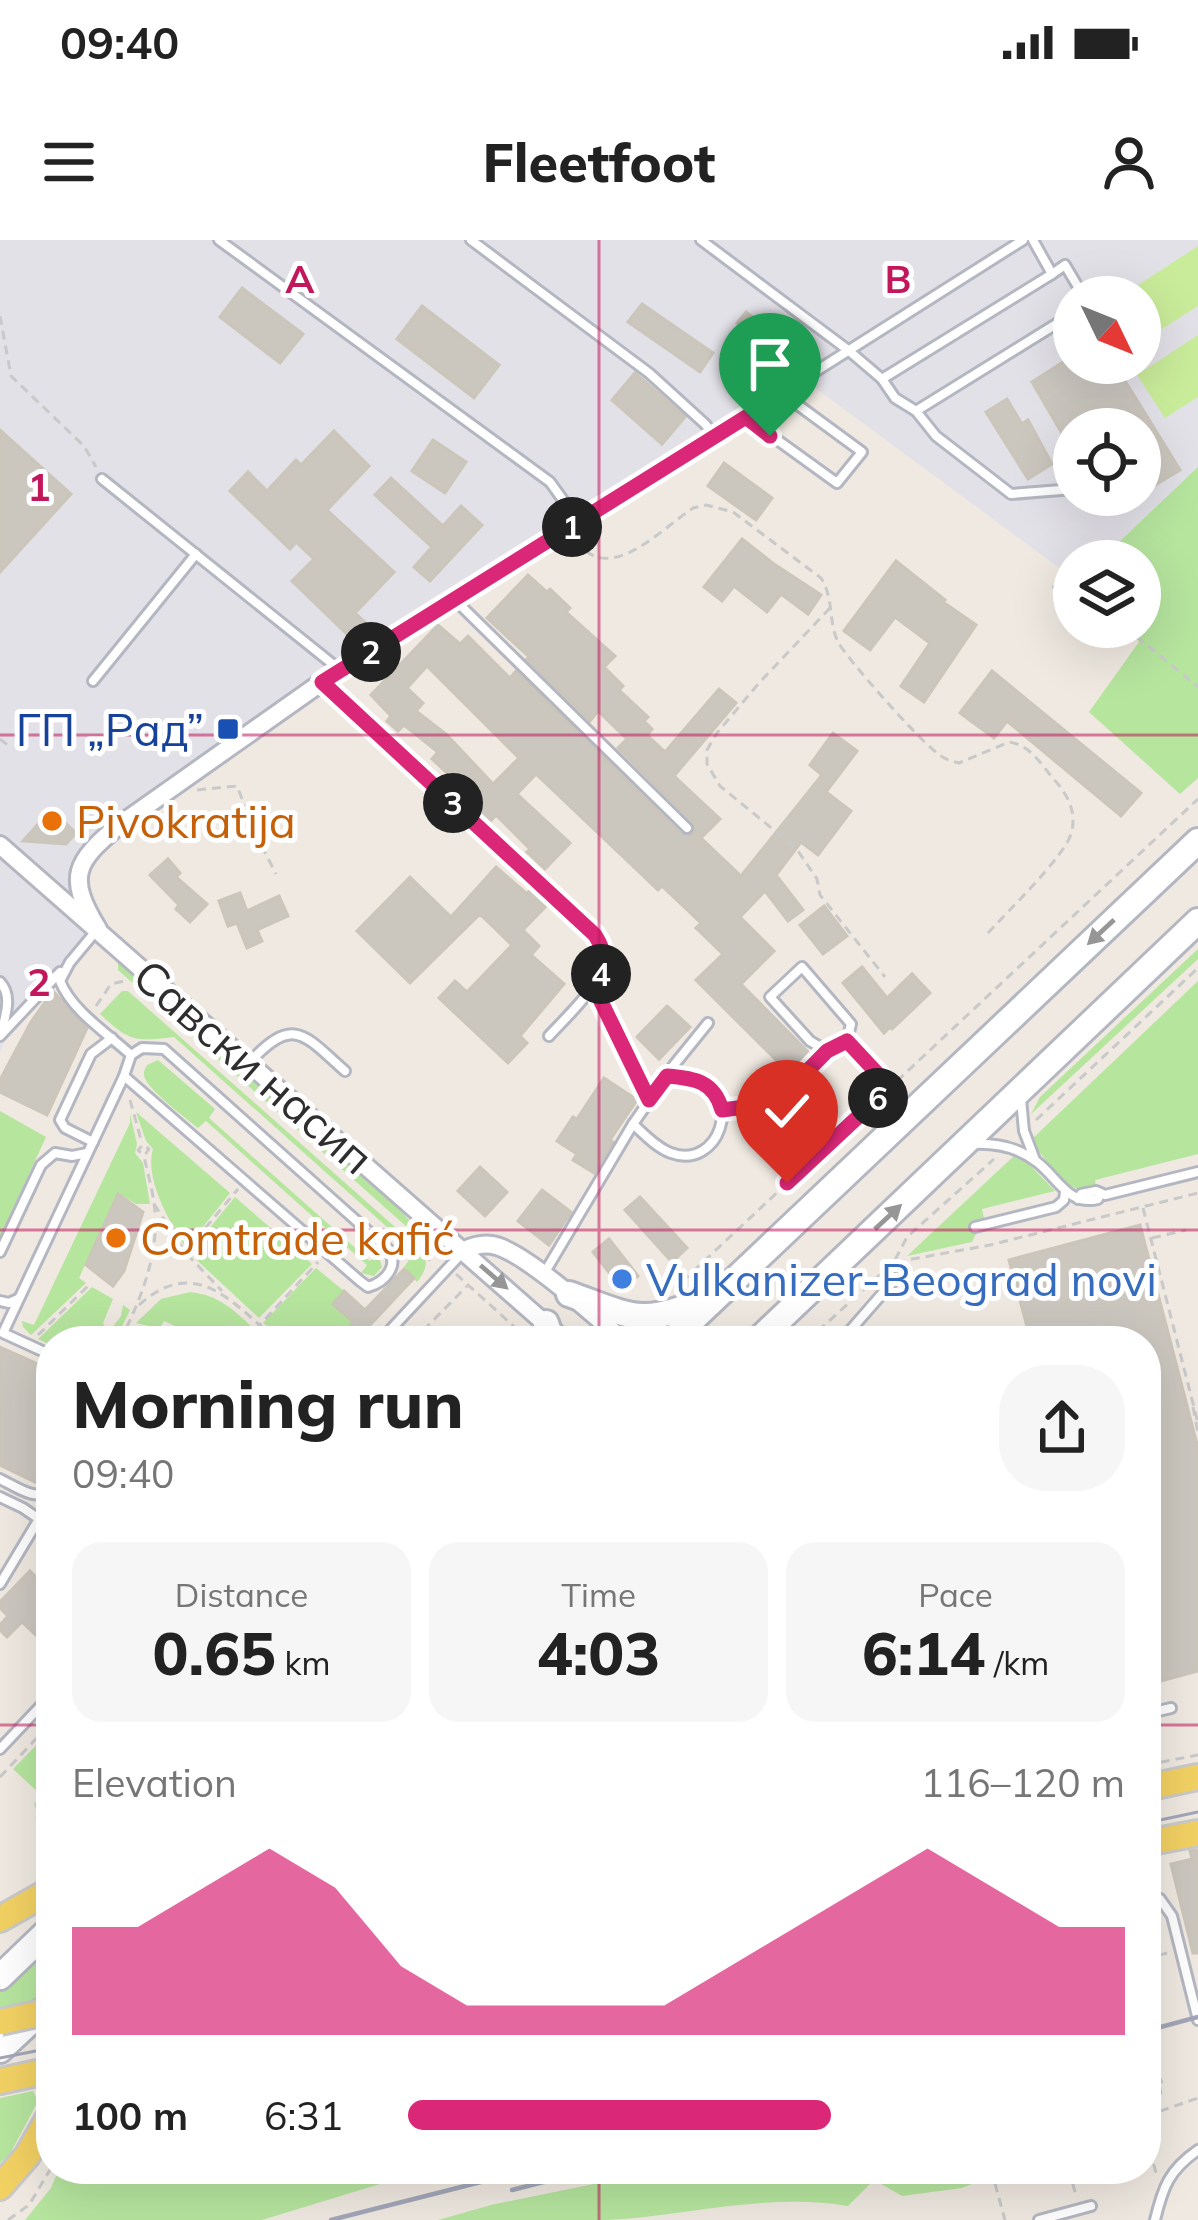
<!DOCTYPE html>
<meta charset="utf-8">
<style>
body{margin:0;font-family:Mulish,sans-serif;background:#f6f6f6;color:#222;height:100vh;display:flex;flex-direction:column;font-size:45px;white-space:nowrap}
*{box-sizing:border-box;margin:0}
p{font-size:39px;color:#767676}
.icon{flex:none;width:66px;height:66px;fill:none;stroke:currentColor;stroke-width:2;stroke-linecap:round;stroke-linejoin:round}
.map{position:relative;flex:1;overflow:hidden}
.side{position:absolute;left:36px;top:1086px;width:1125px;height:858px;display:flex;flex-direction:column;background:#fff;border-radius:48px;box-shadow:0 12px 48px #0002}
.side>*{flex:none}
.needle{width:78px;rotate:133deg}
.fabs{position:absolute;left:1053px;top:36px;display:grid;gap:24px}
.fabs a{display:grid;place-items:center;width:108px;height:108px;border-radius:50%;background:#fff;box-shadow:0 12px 48px #0002;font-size:60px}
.pin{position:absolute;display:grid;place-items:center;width:102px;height:102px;color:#fff;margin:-123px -51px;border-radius:50% 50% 50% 0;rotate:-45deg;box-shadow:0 0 12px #0007}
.pin .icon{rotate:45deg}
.km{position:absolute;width:60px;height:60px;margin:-30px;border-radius:50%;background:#222;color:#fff;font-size:33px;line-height:60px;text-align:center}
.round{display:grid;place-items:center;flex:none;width:126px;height:126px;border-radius:48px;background:#f6f6f6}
.summary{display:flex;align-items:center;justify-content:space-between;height:204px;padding:0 36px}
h1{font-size:66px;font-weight:800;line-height:90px}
.stats{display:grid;grid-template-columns:repeat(3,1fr);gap:18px;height:204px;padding:12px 36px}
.stats div{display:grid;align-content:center;border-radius:30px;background:#f6f6f6;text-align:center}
.stats b{font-size:60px;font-weight:800}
.stats small{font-size:33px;font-weight:400}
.stats p{font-size:33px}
.chart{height:336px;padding:24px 36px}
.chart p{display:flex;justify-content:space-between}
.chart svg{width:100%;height:216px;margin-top:12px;fill:#db2777;opacity:.7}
ul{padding:0 36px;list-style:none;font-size:39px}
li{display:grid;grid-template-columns:192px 144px 1fr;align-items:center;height:90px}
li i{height:30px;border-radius:15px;background:#db2777}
.status{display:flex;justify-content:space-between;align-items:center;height:84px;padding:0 60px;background:#fff;direction:ltr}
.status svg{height:33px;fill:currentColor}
header{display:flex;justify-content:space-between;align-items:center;height:156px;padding:0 36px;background:#fff;font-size:54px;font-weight:800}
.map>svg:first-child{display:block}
</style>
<div class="status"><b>09:40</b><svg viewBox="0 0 49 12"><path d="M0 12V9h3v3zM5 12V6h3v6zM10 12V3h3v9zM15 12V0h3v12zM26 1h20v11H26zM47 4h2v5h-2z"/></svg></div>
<header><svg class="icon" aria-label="menu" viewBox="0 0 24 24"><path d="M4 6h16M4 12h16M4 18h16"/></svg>Fleetfoot<svg class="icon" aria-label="person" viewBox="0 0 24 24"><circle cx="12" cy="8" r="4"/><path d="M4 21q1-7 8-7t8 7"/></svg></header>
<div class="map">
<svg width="1198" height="1980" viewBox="0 0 1198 1980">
<rect width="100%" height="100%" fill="#efe9e1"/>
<path fill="#e3e1e8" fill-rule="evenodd" d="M0,0H1198V227L1099,321H1074V345L1069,335L799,136L548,294L85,607L73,636L91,689L70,722L22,767L0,811ZM1074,57H1140V123H1074ZM1074,189H1140V255H1074Z"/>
<g fill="#b6e59e">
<polygon points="1198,227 1198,538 1180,554 1089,472 1139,402 1127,387 1140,387 1140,321 1099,321"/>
<polygon points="1198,709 1198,719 1031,874 1040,857"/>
<polygon points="118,719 122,719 399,969 433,1006 426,1004 118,730"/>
<path d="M1198,741V914L1095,940L1096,946C1089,948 1082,951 1075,948C1063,942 1038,912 1031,900Z"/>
<path d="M122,751H128L420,1009C430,1020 426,1031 417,1042L404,1027L415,1012L174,797C134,802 129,801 100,774Z"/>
<path d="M158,820L215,869L209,878L370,1021L378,1013L382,1027L374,1036L361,1033L367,1025L206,881L198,888C187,879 145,848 144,835C143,831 146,828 147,825Z"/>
<polygon points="0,871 46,897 0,997"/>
<path d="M136,872L230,953L186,1008C170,982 144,939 153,909L146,901Z"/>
<polygon points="130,874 137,904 135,913 143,923 150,964 136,964 118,953 79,1038 86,1043 31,1095 23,1087 22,1081 34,1085 130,883"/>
<polygon points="1015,915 1023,918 1055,951 982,969 984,978 972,981 976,994 972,1002 907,1016"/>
<polygon points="235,957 312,1024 259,1078 189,1013"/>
<polygon points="316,1028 344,1051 333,1064 353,1082 346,1091 356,1101 287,1101 263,1083"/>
<polygon points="92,1047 113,1059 103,1083 108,1093 121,1076 123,1065 130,1070 115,1101 51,1101 51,1105 38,1099"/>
<path d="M190,1052C218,1055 233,1069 253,1088L243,1101H207L164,1081L154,1099L150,1098L149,1086L136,1083L161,1059Z"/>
<polygon points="51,1490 51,1586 37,1573 34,1564 41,1555 13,1529"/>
<polygon points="51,1703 51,1746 0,1793 0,1752"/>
<polygon points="33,1851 38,1861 10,1914 0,1923 0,1858"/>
<polygon points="59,1929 429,1929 262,1980 25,1980 51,1948"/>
<path d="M667,1929H983L984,1939L962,1948L902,1956L874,1940L848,1966C767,1952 688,1976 607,1980C551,1980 494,1980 438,1980L491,1965Z"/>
</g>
<g fill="#c9ec9a">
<polygon points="1198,6 1198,66 1140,103 1140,57 1120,57"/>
<polygon points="1198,95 1198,157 1165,178 1137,135"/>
</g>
<g fill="#cbc7bf" stroke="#cbc5ba" stroke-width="3" fill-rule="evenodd">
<polygon points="242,48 303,94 280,123 220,77"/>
<polygon points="642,64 713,113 700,132 628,82"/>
<polygon points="422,66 499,125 474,158 397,99"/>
<polygon points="746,72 794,109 786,120 737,83"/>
<polygon points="1074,115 1074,123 1114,123 1180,230 1152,247 1140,227 1140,189 1074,189 1074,214 1032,142"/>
<polygon points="635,133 685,177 662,204 612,160"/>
<polygon points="1007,159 1022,184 1028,180 1052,224 1028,239 986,172"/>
<polygon points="0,190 71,254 0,332"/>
<polygon points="334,191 369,226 327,270 394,332 355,373 368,385 353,400 292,341 314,319 296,302 290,309 230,251 248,232 267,251 296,220 301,225"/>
<polygon points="433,200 466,222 445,253 412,231"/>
<polygon points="724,223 772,258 756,280 708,246"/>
<polygon points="391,238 443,286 461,266 482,285 430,341 414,327 432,307 375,255"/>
<polygon points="742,299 774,324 821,355 808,374 781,354 767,372 734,346 722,361 704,347"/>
<polygon points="896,321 945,360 943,362 976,385 924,462 901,446 930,403 895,377 870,410 844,391"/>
<path d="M528,335L547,352L550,349L570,368L566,372L615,416L604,427L623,446L619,450L648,477L644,481L652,489L647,495L665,512L719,449L736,463L674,536L720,579L701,598L741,636L822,535L810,525L833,493L857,511L826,552L851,571L818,615L801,602L776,635L803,670L788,681L765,651L740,677L774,711L741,744L810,814L790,834L696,740L723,714L696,688L701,683L662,646L658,650L536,534L517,554L570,603L545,629L527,612L530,609L496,575L487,585L470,568L478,560L449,530L447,533L432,519L438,512L404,485L398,491L387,481L391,476L371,455L438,385L460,404L468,396L510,438L516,431L681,594L692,595L695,589L693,582L618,508L627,499L598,471L590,481L527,419L529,417L487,378ZM427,426L519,518L493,544L446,494L416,471L423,463L407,448Z"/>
<polygon points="992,431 1141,553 1121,576 1007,481 994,498 960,473"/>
<polygon points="51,570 76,593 66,604 23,601"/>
<polygon points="168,619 180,633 176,637 207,664 190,682 176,669 179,665 150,635"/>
<polygon points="496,627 527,654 530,650 546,666 523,690 539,706 531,715 564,744 520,796 527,803 508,823 439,758 455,741 467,752 512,705 482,676 479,675 410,743 357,691 410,637 451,677"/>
<polygon points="240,653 247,671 279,656 288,676 257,690 262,701 247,708 237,683 228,686 219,661"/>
<polygon points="824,666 847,696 823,714 800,685"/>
<polygon points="862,727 887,758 912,734 930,753 892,789 890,787 884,793 843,743"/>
<polygon points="53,751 87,788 47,875 0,852 0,840 31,782"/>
<polygon points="667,766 690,787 659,819 637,797"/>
<polygon points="604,838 637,860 610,900 613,902 594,933 573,920 577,914 557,901 573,877 577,879"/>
<polygon points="480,927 507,952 485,976 458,951"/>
<polygon points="542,950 571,972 549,1005 518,981"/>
<polygon points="118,954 143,972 124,1031 113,1046 86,1025"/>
<polygon points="640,957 687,1008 672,1022 625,970"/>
<polygon points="1140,985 1198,1208 1198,1431 1150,1444 1146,1428 1146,1101 1031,1101 1009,1020"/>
<polygon points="609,999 638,1036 622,1049 593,1012"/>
<polygon points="404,1029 414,1038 356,1100 346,1091 353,1082 333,1064 344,1051 365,1070"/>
<polygon points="0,1107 51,1130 51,1212 37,1243 0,1225"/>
<polygon points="30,1331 42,1343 51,1334 51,1383 38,1397 22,1382 7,1397 0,1390 0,1385 8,1376 0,1368 0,1362"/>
<polygon points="1198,1610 1198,1713 1193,1713 1171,1624 1192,1619 1190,1611"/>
</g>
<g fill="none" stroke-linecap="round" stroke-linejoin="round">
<g stroke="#b4b7c1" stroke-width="14">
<g id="service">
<polyline points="219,0 550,242 578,281"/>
<polyline points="471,0 649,133 705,184 714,195"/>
<polyline points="701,0 848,110 882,139 895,158 916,171 1074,73"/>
<polyline points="1052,34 1065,25 1084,57"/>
<polyline points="882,139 1052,34 1033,0"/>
<polyline points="802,140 1023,0"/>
<polyline points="916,171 936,196 1011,254 1074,249"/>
<polyline points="747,178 837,243 862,212 783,154"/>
<polyline points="102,239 340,430"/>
<polyline points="456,361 687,588"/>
<polyline points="93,441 196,314"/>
<path d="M323,443L595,696C598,701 603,706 604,713C610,738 565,778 549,796"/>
<polyline points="71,721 96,691"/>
<path d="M0,742C13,756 5,775 2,791"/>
<polyline points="0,796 60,732"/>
<polyline points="827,811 810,801 770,757 802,727 851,784 847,801"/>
<path d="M250,822C294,774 305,796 345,831"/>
<path d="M124,836L360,1041L368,1047C385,1042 400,1026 388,1009L164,809L142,808L131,815"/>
<polyline points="1021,859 1024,891 1035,920"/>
<polyline points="722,870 775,863 827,811 847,801 911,870"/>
<path d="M633,884C644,894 657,908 671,913C719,931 745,854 695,839C686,836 676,836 667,835"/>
<polyline points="93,902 65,888 60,880 91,814 112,798"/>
<path d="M973,904C996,903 1018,907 1037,922C1058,938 1068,966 1098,959L1100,954"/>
<polyline points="1078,959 1081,954 1096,951 1105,955 1198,932"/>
<polyline points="975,987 1056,967 1064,960 1065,952"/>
<polyline points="0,1012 41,925 55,913 72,916 87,913"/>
<polyline points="545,1032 633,884 674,825 708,783"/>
<polyline points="0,1061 9,1063 18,1059"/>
<polyline points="380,1101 463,1012"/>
<polyline points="841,1101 895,1039"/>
<path d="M51,1115L3,1093L124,836L131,815C107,793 72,771 60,741L70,722"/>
<path d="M0,1239C17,1247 35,1262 51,1250"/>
<polyline points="0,1257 23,1268 39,1279 0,1344"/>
<polyline points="39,1279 51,1290"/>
<polyline points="1146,1474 1171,1468"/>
<polyline points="0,1509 51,1455"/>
<polyline points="1146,1653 1160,1659 1172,1676 1198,1780"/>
<polyline points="1039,1980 1091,1966"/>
<path d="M1155,1980C1163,1947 1169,1930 1198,1910"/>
</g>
</g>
<g stroke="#b4b7c1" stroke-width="22">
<g id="minor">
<polyline points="0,605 565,1101"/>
<path d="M98,689C66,637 75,622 118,586L322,442L783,153"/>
<path d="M464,1010C473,1006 482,1003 492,1005C522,1009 598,1079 624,1101"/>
</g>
</g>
<g stroke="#b4b7c1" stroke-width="30">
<g id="secondary">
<path d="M569,1054C628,1075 642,1088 703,1060"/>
<polyline points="546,1083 552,1101"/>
<polyline points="670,1101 1198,601"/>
<polyline points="757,1101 1198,681"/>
<polyline points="0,1737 51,1688"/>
<polyline points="0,1810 42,1771"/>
</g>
</g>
<g stroke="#c9c9c9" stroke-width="30">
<g id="primary">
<polyline points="1146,1548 1198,1537"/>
<polyline points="1146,1603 1198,1593"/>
<polyline points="0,1679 51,1650"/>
<polyline points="0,1841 51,1830"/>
<polyline points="0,1947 27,1916 51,1874"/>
</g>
</g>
<g stroke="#c9c9c9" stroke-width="3" stroke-dasharray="9 6" stroke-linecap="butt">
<polyline points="0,76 11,136 84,206 96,227"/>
<path d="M576,300C608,348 661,289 693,268L706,265L733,272L821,338C834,358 828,381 838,402C848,420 924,506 941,516C947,520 952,521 959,523L1009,502C1029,505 1039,521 1051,536C1066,552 1078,571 1071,594C1064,617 1006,673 987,694"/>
<polyline points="1052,347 1074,349"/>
<polyline points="830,368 759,443 717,493 707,510 707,524 720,546 796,608 817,639 820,655 885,737"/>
<polyline points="1125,387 1198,447"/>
<polyline points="0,499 11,508"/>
<polyline points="197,550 237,546 258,599 276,634"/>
<polyline points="599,758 642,846"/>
<polyline points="96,766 111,744 124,741"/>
<polyline points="897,841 1198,559"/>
<polyline points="130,860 142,903"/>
<polyline points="1036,880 1198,728"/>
<polyline points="154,964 185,1012 222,1051"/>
<polyline points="1143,968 1198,1183"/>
<polyline points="1152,998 1186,990"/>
<polyline points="186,1011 238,949"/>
<polyline points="428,1012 430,1027"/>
<polyline points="896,1022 990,1005 1198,953"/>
<polyline points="456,1034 529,1100"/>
<polyline points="655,1055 685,1039 881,855"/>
<path d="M139,1065C197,1013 234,1065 278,1101"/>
<polygon points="141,1087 148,1092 145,1098 137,1095"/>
<polyline points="38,1095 89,1045"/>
<path d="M120,1101C141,1059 161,1011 154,963C152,947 147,931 144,916L149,909L143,905L138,910L144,916"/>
<polyline points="245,1101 318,1022"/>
<polyline points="413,1101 467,1046"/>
<polyline points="728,1101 729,1100"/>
<polyline points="807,1101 894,1022 907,997 994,919"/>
<polyline points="1193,1167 1198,1193"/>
<polyline points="1146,1525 1198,1515"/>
<polyline points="0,1537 51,1483"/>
<polyline points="36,1577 51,1591"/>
<polyline points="1146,1719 1167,1713"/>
<polyline points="1157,1854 1161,1853 1158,1840 1161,1840 1163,1848"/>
<polyline points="1146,1876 1198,1858"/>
<polyline points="1146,1895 1156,1933"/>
<polyline points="991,1929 1005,1980"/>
<polyline points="1069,1929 1076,1956"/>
<polyline points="8,1980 29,1965 51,1928"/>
</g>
<use href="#service" stroke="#fff" stroke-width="8"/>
<use href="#minor" stroke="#fff" stroke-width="16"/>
<use href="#secondary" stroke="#fff" stroke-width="24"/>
<use href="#primary" stroke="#f2d163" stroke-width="24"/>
<g stroke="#a3a6b8" stroke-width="3">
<polyline points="1146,1583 1198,1572"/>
<polyline points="0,1818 51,1808"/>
</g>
<g stroke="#a3a6b8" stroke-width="4.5">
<polyline points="1146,1791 1198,1777"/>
<polyline points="512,1950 595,1929"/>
<polyline points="331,1980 532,1929"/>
</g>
<g stroke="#c9c9c9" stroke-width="30" stroke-linecap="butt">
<polyline id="primary-bridge" points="0,1782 51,1771"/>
</g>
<use href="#primary-bridge" stroke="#f2d163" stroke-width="24"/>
</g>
<defs><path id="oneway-solid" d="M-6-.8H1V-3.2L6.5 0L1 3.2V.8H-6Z" transform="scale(3)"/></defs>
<g fill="#969696">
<use href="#oneway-solid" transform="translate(1101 692) rotate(137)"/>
<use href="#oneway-solid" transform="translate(888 977) rotate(-43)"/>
<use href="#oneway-solid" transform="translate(494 1037) rotate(41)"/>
</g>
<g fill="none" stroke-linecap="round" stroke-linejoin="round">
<g stroke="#fff" stroke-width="24">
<path id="route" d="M770,196L746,177L322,442L595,695C607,714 607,727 593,745L649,860L667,836C694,838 714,841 722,870L776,863L827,811L847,801L890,847L787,943"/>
</g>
<use href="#route" stroke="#db2777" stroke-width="15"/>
</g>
<path fill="none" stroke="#c2185b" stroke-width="3" stroke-opacity="0.55" d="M599,0V1101M0,495H1198M0,990H1198M0,1485H51M1146,1485H1198M599,1929V1980"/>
<rect fill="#1a4fb4" stroke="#fff" stroke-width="4.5" x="216" y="477" width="24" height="24" rx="6"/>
<g fill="#e8710a" stroke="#fff" stroke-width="4.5">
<circle cx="52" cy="581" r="12"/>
<circle cx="116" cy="998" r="12"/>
</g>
<circle fill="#3f7fe0" stroke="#fff" stroke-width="4.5" cx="622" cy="1039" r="12"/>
<g text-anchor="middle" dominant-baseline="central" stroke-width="10" stroke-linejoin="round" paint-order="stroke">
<g font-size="45" fill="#164399" stroke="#fff" text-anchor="end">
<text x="204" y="489">ГП „Рад”</text>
</g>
<g font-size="45" fill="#c56008" stroke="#fff" text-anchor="start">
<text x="76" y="581">Pivokratija</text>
<text x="140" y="998">Comtrade kafić</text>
</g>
<g font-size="45" fill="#2e2e2e" stroke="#fff">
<text transform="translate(254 826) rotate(41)">Савски насип</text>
</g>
<g font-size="45" fill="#366cbe" stroke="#fff" text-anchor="start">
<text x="646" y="1039">Vulkanizer-Beograd novi</text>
</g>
</g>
<g font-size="39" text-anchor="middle" font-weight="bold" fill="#c2185b" stroke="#fff" stroke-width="10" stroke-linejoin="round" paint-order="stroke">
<text x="300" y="53">A</text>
<text x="898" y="53">B</text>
<text x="39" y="261">1</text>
<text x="39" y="756">2</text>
</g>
</svg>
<div class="fabs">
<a><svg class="needle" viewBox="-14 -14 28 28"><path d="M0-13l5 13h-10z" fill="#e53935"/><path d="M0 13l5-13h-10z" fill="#767676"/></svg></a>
<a><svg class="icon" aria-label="locate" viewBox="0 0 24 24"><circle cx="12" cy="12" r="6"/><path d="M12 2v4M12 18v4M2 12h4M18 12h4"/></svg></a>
<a><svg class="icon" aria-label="layers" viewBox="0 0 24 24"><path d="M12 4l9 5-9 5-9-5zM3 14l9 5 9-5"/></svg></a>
</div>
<div class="pin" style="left:770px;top:196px;background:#1e9e55"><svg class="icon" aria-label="arrive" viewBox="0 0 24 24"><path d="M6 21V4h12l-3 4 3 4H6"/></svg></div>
<div class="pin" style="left:787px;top:943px;background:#d93025"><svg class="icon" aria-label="check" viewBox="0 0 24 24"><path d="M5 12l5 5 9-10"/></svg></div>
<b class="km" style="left:572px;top:287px">1</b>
<b class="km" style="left:371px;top:412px">2</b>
<b class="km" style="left:453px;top:563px">3</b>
<b class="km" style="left:601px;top:734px">4</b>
<b class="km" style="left:878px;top:858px">6</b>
<section class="side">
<div class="summary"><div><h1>Morning run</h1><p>09:40</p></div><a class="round"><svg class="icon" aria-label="share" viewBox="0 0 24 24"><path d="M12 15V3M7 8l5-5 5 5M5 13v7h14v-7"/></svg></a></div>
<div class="stats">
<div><p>Distance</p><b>0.65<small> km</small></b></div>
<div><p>Time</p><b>4:03</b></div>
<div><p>Pace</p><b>6:14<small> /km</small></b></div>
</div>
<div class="chart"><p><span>Elevation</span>116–120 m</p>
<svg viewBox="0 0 160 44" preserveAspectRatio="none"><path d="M0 44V22L10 22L20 14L30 6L40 14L50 30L60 38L70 38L80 38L90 38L100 30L110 22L120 14L130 6L140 14L150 22L160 22V44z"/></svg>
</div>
<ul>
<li><b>100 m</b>6:31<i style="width:59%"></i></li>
</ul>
</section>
</div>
